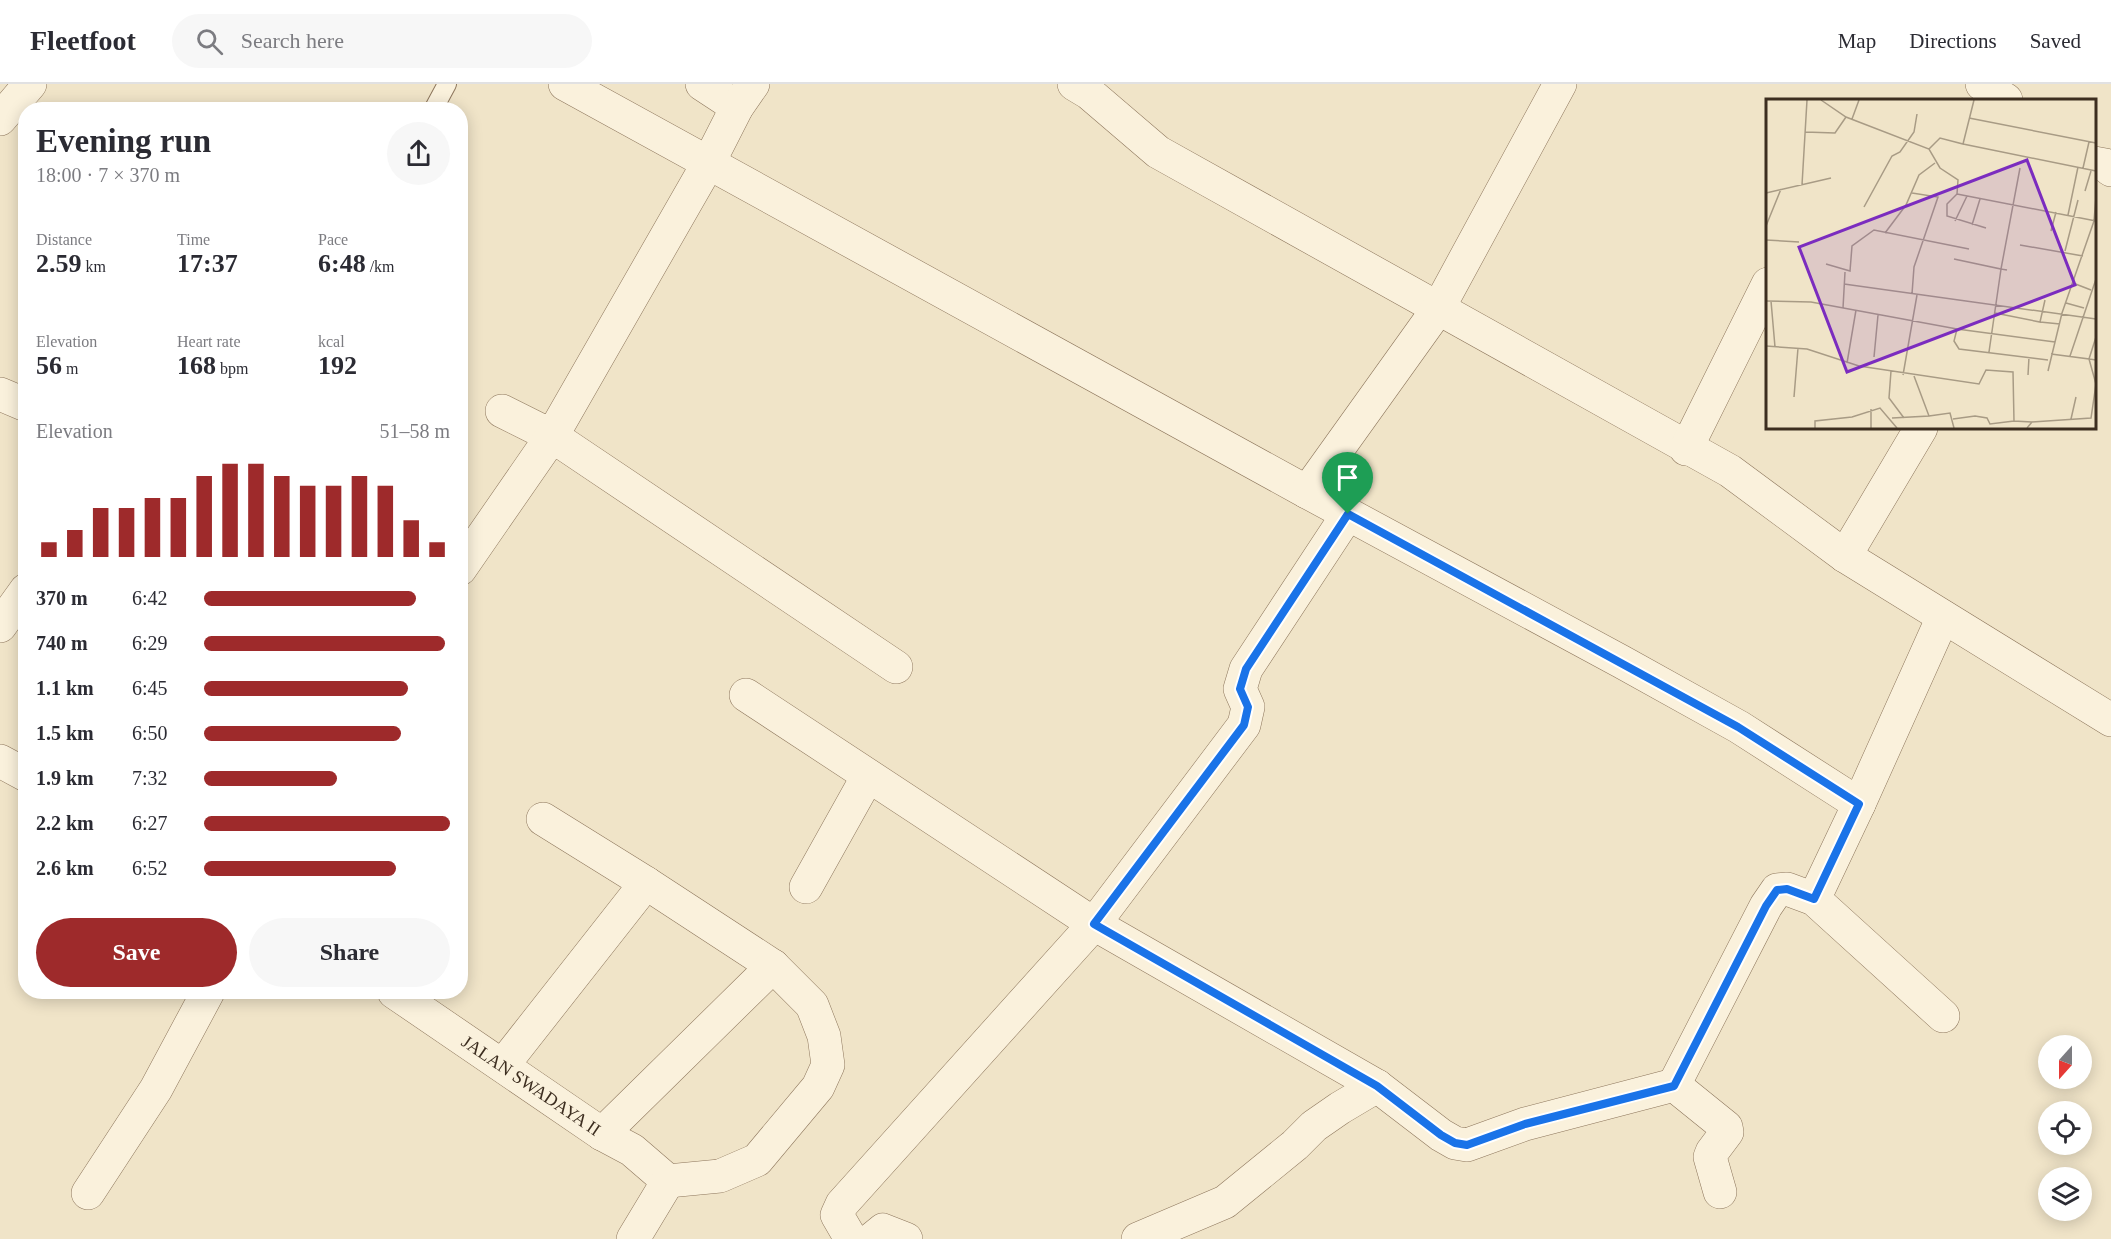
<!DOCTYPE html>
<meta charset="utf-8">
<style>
body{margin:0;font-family:"Times New Roman",serif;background:#f7f7f7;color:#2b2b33;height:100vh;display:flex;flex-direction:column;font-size:22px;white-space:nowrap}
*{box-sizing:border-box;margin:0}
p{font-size:20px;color:#7c7c81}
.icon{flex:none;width:33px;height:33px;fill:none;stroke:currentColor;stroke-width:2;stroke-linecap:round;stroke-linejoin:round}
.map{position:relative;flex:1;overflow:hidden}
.sheet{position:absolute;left:18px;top:18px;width:450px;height:897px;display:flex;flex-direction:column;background:#fff;border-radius:24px;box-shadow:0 3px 15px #0003}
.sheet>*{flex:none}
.needle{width:39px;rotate:201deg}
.controls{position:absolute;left:2038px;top:951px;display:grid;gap:12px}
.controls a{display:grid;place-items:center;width:54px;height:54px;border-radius:50%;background:#fff;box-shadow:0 3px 15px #0003;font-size:30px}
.pin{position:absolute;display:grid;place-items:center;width:51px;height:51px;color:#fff;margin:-62px -26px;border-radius:50% 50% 50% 0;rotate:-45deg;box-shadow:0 0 6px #0007}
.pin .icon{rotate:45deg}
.round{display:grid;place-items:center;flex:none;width:63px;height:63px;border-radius:32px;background:#f7f7f7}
.headline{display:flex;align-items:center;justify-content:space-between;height:102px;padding:0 18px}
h1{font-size:33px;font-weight:600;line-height:45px}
.stats{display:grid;grid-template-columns:repeat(3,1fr);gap:9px;height:102px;padding:6px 18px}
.stats div{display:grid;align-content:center}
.stats b{font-size:26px;font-weight:600}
.stats small{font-size:16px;font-weight:400}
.stats p{font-size:16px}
.chart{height:168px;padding:12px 18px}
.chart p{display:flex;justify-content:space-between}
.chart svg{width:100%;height:108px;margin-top:6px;stroke:#9e2a2b;stroke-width:6}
.primary-button{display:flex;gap:12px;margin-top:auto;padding:12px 18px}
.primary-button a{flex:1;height:69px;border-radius:36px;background:#9e2a2b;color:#fff;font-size:24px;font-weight:600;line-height:69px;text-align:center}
.primary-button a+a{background:#f7f7f7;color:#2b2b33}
ul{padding:0 18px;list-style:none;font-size:20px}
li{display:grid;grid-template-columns:96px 72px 1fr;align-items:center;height:45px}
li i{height:15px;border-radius:8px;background:#9e2a2b}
header{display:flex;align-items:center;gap:36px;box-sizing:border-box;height:84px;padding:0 30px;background:#fff;border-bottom:2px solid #e1e1e2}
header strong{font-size:28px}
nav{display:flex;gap:33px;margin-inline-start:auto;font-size:21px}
.search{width:420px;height:54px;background:#f7f7f7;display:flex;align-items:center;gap:15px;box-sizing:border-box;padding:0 21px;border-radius:33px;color:#7c7c81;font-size:22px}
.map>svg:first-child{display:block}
</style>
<header>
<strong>Fleetfoot</strong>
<div class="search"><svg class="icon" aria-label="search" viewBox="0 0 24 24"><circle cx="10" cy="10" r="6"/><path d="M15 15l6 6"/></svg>Search here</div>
<nav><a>Map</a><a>Directions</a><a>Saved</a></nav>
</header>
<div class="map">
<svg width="2111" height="1155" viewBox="0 0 2111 1155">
<rect width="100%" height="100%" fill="#f0e4c8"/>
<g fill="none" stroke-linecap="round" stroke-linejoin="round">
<g stroke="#8d765c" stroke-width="20">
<polyline id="lane" points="433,26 447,0"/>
</g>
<g stroke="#8d765c" stroke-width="34">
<g id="street">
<polyline points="565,0 1307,408 1622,578 1739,643 1859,720"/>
<polyline points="702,0 737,23"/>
<polyline points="1074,0 1089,9 1158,68 1730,387 1845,472 2111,636"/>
<polyline points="1982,0 2006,16"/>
<polyline points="0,35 30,0"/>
<polyline points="2094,79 2105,81 2111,86"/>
<polyline points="0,310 26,321"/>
<polyline points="502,327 552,352 709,78 737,23 753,0"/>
<polyline points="1686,365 1768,200"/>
<polyline points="1307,408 1438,225 1560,0"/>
<polyline points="1845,472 1921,344"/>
<polyline points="460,485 552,352 896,583"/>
<polyline points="0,542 26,506"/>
<polyline points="746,611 1094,840 1377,1002 1441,1051 1455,1059 1467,1061 1525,1040 1674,1001 1766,822 1777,806 1787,805 1814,815 1943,932"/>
<polyline points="0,677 26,691"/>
<polyline points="543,735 646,799 773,882 812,921 824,952 828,981 818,1003 757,1076 720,1092 668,1097"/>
<polyline points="806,803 868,692"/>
<polyline points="1814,815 1859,720 1943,533"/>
<path id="s1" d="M394,908L602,1050L632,1066L668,1097"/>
<polyline points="503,981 646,799"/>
<polyline points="1674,1001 1726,1043 1727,1048 1712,1068 1710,1073 1720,1108"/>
<polyline points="602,1050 773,882"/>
<polyline points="88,1109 156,1005 208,908"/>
<polyline points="633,1155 668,1097"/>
<polyline points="851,1155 837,1131 842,1120 1094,840 1244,641 1248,623 1240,605 1246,585 1348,430"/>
<polyline points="872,1155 883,1146 906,1155"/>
<polyline points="1138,1155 1225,1118 1295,1061 1314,1042 1340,1024 1377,1002"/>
</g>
</g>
<use href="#lane" stroke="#faf1dc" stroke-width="18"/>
<use href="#street" stroke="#faf1dc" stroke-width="33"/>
</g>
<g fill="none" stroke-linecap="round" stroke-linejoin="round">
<g stroke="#fff" stroke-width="12">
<polygon id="route" points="1348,430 1738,643 1859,720 1814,815 1787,805 1777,806 1766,822 1674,1002 1525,1040 1467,1061 1455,1059 1441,1051 1377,1002 1094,840 1244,641 1248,623 1240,605 1246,585"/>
</g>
<use href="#route" stroke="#1a73e8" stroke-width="8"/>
</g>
<g text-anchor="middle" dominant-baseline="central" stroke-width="6" stroke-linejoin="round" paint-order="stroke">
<g font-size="18" fill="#3d2e20" stroke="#f7eed8">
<text stroke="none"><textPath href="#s1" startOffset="166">JALAN SWADAYA II</textPath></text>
</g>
</g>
<g transform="translate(1766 15)">
<rect width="330" height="330" fill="#f0e4c8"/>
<path fill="none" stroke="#a89b85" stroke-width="1.5" d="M55,1L80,18L163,50L174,69L192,81L191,95L181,105V117L220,129M203,19L330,44M86,20L93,1M39,33L69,34L80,18M197,45L330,72M163,50L174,39L197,45L208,1M317,69L323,43M36,86L41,1M319,92L325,72M0,94L65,79M146,94L172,98L148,168L146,195M191,95L330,122M98,108L126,57L134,53L148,33L151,15M302,116L312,68M189,122L201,97M206,126L214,100M0,127L15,90M285,132L290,113M119,134L140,106L153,76L169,64M0,141L33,143M254,146L317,157M299,152L312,101M188,160L235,170L254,69M60,165L84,172L86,147L108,131L203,150M307,184L325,191M78,185L330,220M0,202L45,203L191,230L289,243M5,202L9,248M300,204L318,209M77,209L79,173M229,214L274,223L279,201M274,223L294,225M191,230L188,242L193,250L282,261M330,238L323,260L330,261M0,247L41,250L93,267L213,285L220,271L247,273L248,322L266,323M223,253L235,170L241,171M304,257L330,180M108,258L112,216M81,264L90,211M125,272L123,299L138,319M282,272L296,214L328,122L330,98M137,276L151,196M262,276L263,258M28,298L32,249M163,317L184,314L188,329M126,319L163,317L148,277M187,320L209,317L221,319L224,325L248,322M305,320L310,298M49,329V322L86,318L114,309L131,329M105,329V310M261,329L266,323L325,319L330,285L323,260L285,255"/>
<path fill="#7b2cbf" fill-opacity="0.15" stroke="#7b2cbf" stroke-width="3" d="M261,61L309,186L81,273L33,148Z"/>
<rect width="330" height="330" fill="none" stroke="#3d2e20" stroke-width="3"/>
</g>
</svg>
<div class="controls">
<a><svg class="needle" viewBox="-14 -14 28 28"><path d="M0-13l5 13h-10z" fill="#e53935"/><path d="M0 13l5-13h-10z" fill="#7c7c81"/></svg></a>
<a><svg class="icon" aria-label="locate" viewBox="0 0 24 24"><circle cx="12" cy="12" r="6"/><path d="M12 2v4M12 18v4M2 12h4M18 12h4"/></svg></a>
<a><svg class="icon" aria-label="layers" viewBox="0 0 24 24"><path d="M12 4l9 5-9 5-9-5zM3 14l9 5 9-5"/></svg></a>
</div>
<div class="pin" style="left:1348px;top:430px;background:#1e9e55"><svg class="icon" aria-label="arrive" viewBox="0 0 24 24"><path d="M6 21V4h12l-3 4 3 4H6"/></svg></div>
<section class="sheet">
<div class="headline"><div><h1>Evening run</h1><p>18:00 · 7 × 370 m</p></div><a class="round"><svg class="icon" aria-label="share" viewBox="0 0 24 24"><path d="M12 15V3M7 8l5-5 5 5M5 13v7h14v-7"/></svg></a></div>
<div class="stats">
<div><p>Distance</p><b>2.59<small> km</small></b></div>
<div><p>Time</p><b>17:37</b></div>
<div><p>Pace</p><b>6:48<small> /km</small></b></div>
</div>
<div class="stats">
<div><p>Elevation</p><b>56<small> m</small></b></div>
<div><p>Heart rate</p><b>168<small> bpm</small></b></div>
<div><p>kcal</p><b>192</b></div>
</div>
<div class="chart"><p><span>Elevation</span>51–58 m</p>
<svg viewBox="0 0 160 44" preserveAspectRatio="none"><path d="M5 44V38M15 44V33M25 44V24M35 44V24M45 44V20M55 44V20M65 44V11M75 44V6M85 44V6M95 44V11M105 44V15M115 44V15M125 44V11M135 44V15M145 44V29M155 44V38"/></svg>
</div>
<ul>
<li><b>370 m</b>6:42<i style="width:86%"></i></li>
<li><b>740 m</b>6:29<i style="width:98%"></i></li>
<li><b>1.1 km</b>6:45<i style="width:83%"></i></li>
<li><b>1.5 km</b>6:50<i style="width:80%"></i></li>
<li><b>1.9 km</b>7:32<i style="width:54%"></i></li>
<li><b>2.2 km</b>6:27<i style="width:100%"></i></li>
<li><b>2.6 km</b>6:52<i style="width:78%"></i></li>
</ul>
<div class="primary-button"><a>Save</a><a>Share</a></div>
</section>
</div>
